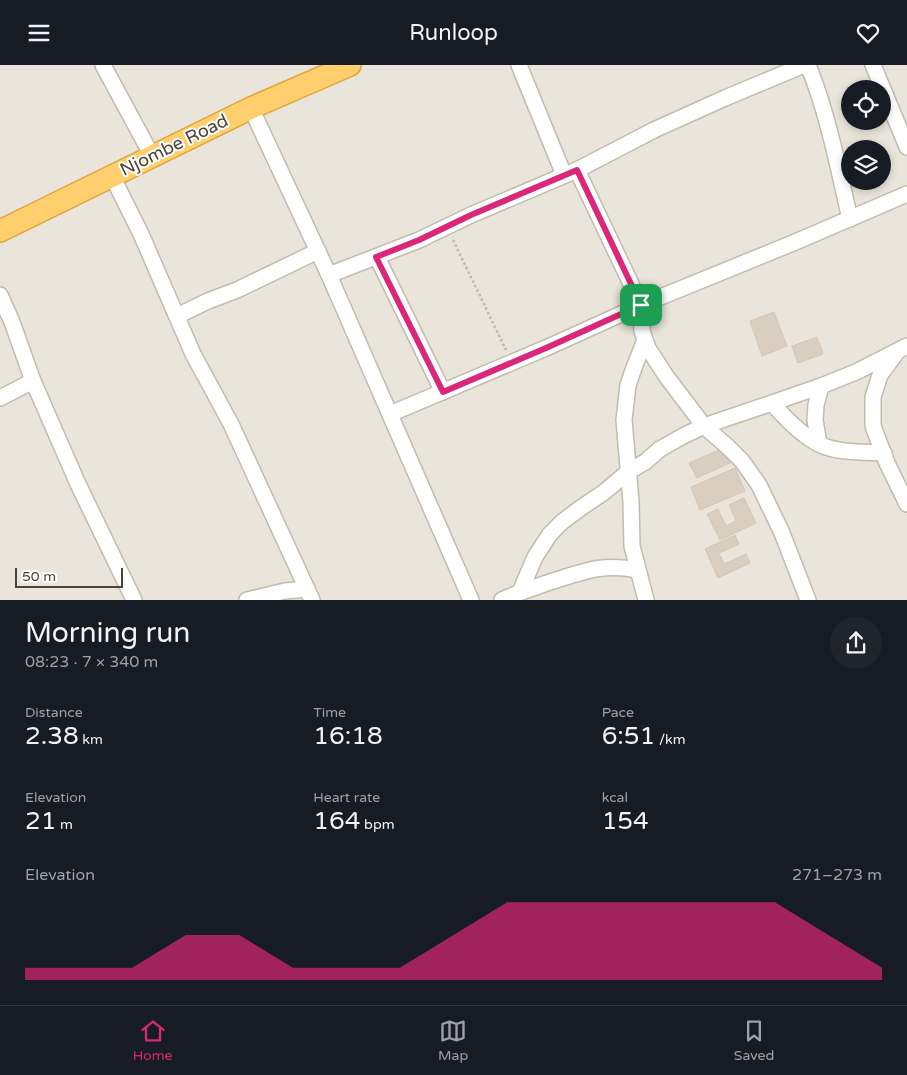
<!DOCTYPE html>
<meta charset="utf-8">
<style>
body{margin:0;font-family:"Varela Round",sans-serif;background:#20242c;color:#f1f3f6;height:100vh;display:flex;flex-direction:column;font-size:19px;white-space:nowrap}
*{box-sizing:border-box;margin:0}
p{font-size:16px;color:#9ea1a6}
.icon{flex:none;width:28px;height:28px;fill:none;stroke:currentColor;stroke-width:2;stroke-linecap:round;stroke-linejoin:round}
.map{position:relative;height:535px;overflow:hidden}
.sheet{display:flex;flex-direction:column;background:#171b24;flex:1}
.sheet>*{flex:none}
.buttons{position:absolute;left:841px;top:15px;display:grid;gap:10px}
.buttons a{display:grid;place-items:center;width:50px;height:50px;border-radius:50%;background:#171b24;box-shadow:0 2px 8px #0003;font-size:25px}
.scale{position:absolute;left:15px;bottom:12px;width:108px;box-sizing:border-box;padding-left:5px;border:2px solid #4b4439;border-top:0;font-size:14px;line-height:18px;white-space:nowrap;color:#4b4439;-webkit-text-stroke:4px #fff;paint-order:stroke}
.pin{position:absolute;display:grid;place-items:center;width:42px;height:42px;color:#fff;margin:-21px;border-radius:10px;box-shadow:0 2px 8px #0006}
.round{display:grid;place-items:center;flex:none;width:52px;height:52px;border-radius:26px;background:#20242c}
.head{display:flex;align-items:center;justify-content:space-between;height:85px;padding:0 25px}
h1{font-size:28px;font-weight:600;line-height:38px}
.stats{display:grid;grid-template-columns:repeat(3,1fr);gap:8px;height:85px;padding:5px 25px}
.stats div{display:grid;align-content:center}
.stats b{font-size:25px;font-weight:600}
.stats small{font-size:14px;font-weight:400}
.stats p{font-size:14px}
.chart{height:140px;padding:10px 25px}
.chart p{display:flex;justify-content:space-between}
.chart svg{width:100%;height:90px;margin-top:5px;fill:#db2777;opacity:.7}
header{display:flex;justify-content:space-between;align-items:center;height:65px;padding:0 25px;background:#171b24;font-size:22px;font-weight:600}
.dock{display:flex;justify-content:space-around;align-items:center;height:70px;border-top:1px solid #363941;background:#171b24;font-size:14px;color:#9ea1a6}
.dock a{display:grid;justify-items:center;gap:2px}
.dock .active{color:#db2777}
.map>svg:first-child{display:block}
</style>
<header><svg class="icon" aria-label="menu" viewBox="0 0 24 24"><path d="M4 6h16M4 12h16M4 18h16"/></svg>Runloop<svg class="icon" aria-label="heart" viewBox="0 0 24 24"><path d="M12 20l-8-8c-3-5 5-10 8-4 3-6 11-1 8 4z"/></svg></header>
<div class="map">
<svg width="907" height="535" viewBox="0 0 907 535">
<rect width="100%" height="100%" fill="#f6f3ec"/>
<path fill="#eae5da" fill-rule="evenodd" d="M0,0H907V535H0ZM850,24H882V56H850ZM850,84H882V116H850Z"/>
<g fill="#d8cfc1" stroke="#d3c7b4">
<polygon points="774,247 787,281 762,291 750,256"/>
<polygon points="817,272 823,289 798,298 792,281"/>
<polygon points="724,383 732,397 697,413 689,398"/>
<polygon points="735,403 745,426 700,445 691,422"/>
<polygon points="744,433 756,458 720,475 707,449 718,444 726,461 736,456 729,440"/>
<polygon points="735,470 739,479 719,488 724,499 746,489 750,498 718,513 705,484"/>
</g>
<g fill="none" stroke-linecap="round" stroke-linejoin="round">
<g stroke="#c2bbae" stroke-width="18">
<g id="minor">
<polyline points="103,0 152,91"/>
<polyline points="519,0 564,110"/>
<path d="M808,0C828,49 838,102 850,154"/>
<polyline points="873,0 907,82"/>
<polyline points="251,43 329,210 471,535"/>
<polyline points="577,105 641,240 642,266 648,283 666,311 704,361 728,382 742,396 759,420 782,468 808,535"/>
<polyline points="112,111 141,169 193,289 231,359 312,535"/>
<polyline points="377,192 443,327"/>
<polyline points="329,210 419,175 471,150 577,105 654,65 725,33 804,0"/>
<polyline points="0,230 12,257 33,316 78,419 134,535"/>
<polyline points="177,251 208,236 237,225 318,186"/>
<polyline points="645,275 635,300 628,320 624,355 631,437 632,481 646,535"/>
<polyline points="897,287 880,310 873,332 873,361 887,398 907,439"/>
<polyline points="0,333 33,316"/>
<path d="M772,338C785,353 801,370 819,379C836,388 864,387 884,388"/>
<polyline points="390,349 546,283 641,240 793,178 907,129"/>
<polyline points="819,379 815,355 816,340 821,321"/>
<polyline points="520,527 535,492 550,469 562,457 582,442 603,428 628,407 645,397 660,384 683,371 704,361 772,338 821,321 856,307 907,281"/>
<polyline points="247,535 285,526 307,524"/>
<path d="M502,535C519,527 536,522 553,516C585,506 604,498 637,505"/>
</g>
</g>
<g stroke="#e0a43c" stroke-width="24">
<polyline id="highway" points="0,166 251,43 350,0"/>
</g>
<polyline stroke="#c4b79f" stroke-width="2.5" stroke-dasharray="2.5 2.5" stroke-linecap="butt" points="453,175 506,285"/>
<use href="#minor" stroke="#fff" stroke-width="15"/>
<use href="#highway" stroke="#ffcf6e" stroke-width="21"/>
</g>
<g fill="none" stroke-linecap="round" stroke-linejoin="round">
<g stroke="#fff" stroke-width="10">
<polygon id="route" points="577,105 641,240 546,283 443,327 376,192 419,175 471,150"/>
</g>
<use href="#route" stroke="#db2777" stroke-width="6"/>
</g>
<g text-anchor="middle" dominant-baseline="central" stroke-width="4" stroke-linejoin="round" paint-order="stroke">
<g font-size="18" fill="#4b4439" stroke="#fff">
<text transform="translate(174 80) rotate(-26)">Njombe Road</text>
</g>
</g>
</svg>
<div class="buttons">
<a><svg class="icon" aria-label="locate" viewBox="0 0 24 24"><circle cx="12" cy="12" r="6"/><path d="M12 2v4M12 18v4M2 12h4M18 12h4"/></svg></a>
<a><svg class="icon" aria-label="layers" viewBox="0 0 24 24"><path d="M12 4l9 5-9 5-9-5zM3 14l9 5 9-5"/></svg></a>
</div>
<div class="scale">50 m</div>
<div class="pin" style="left:641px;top:240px;background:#1e9e55"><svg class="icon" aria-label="arrive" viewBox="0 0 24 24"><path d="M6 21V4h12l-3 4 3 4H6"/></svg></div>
</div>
<section class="sheet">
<div class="head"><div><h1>Morning run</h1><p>08:23 · 7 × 340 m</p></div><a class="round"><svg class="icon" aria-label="share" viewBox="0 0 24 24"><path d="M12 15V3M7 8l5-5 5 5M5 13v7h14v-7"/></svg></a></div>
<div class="stats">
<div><p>Distance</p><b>2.38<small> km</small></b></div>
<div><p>Time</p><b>16:18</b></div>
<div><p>Pace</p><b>6:51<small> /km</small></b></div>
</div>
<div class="stats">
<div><p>Elevation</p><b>21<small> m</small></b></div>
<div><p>Heart rate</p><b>164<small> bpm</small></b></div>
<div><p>kcal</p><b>154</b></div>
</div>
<div class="chart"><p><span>Elevation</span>271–273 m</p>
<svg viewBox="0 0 160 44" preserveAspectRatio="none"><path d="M0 44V38L10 38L20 38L30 22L40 22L50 38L60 38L70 38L80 22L90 6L100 6L110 6L120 6L130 6L140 6L150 22L160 38V44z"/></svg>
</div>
</section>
<nav class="dock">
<a class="active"><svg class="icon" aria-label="home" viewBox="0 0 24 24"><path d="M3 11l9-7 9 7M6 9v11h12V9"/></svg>Home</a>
<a><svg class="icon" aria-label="map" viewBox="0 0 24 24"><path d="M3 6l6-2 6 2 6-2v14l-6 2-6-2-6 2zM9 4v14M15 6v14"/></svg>Map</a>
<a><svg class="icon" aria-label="saved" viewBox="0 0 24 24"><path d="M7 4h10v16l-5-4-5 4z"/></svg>Saved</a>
</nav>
